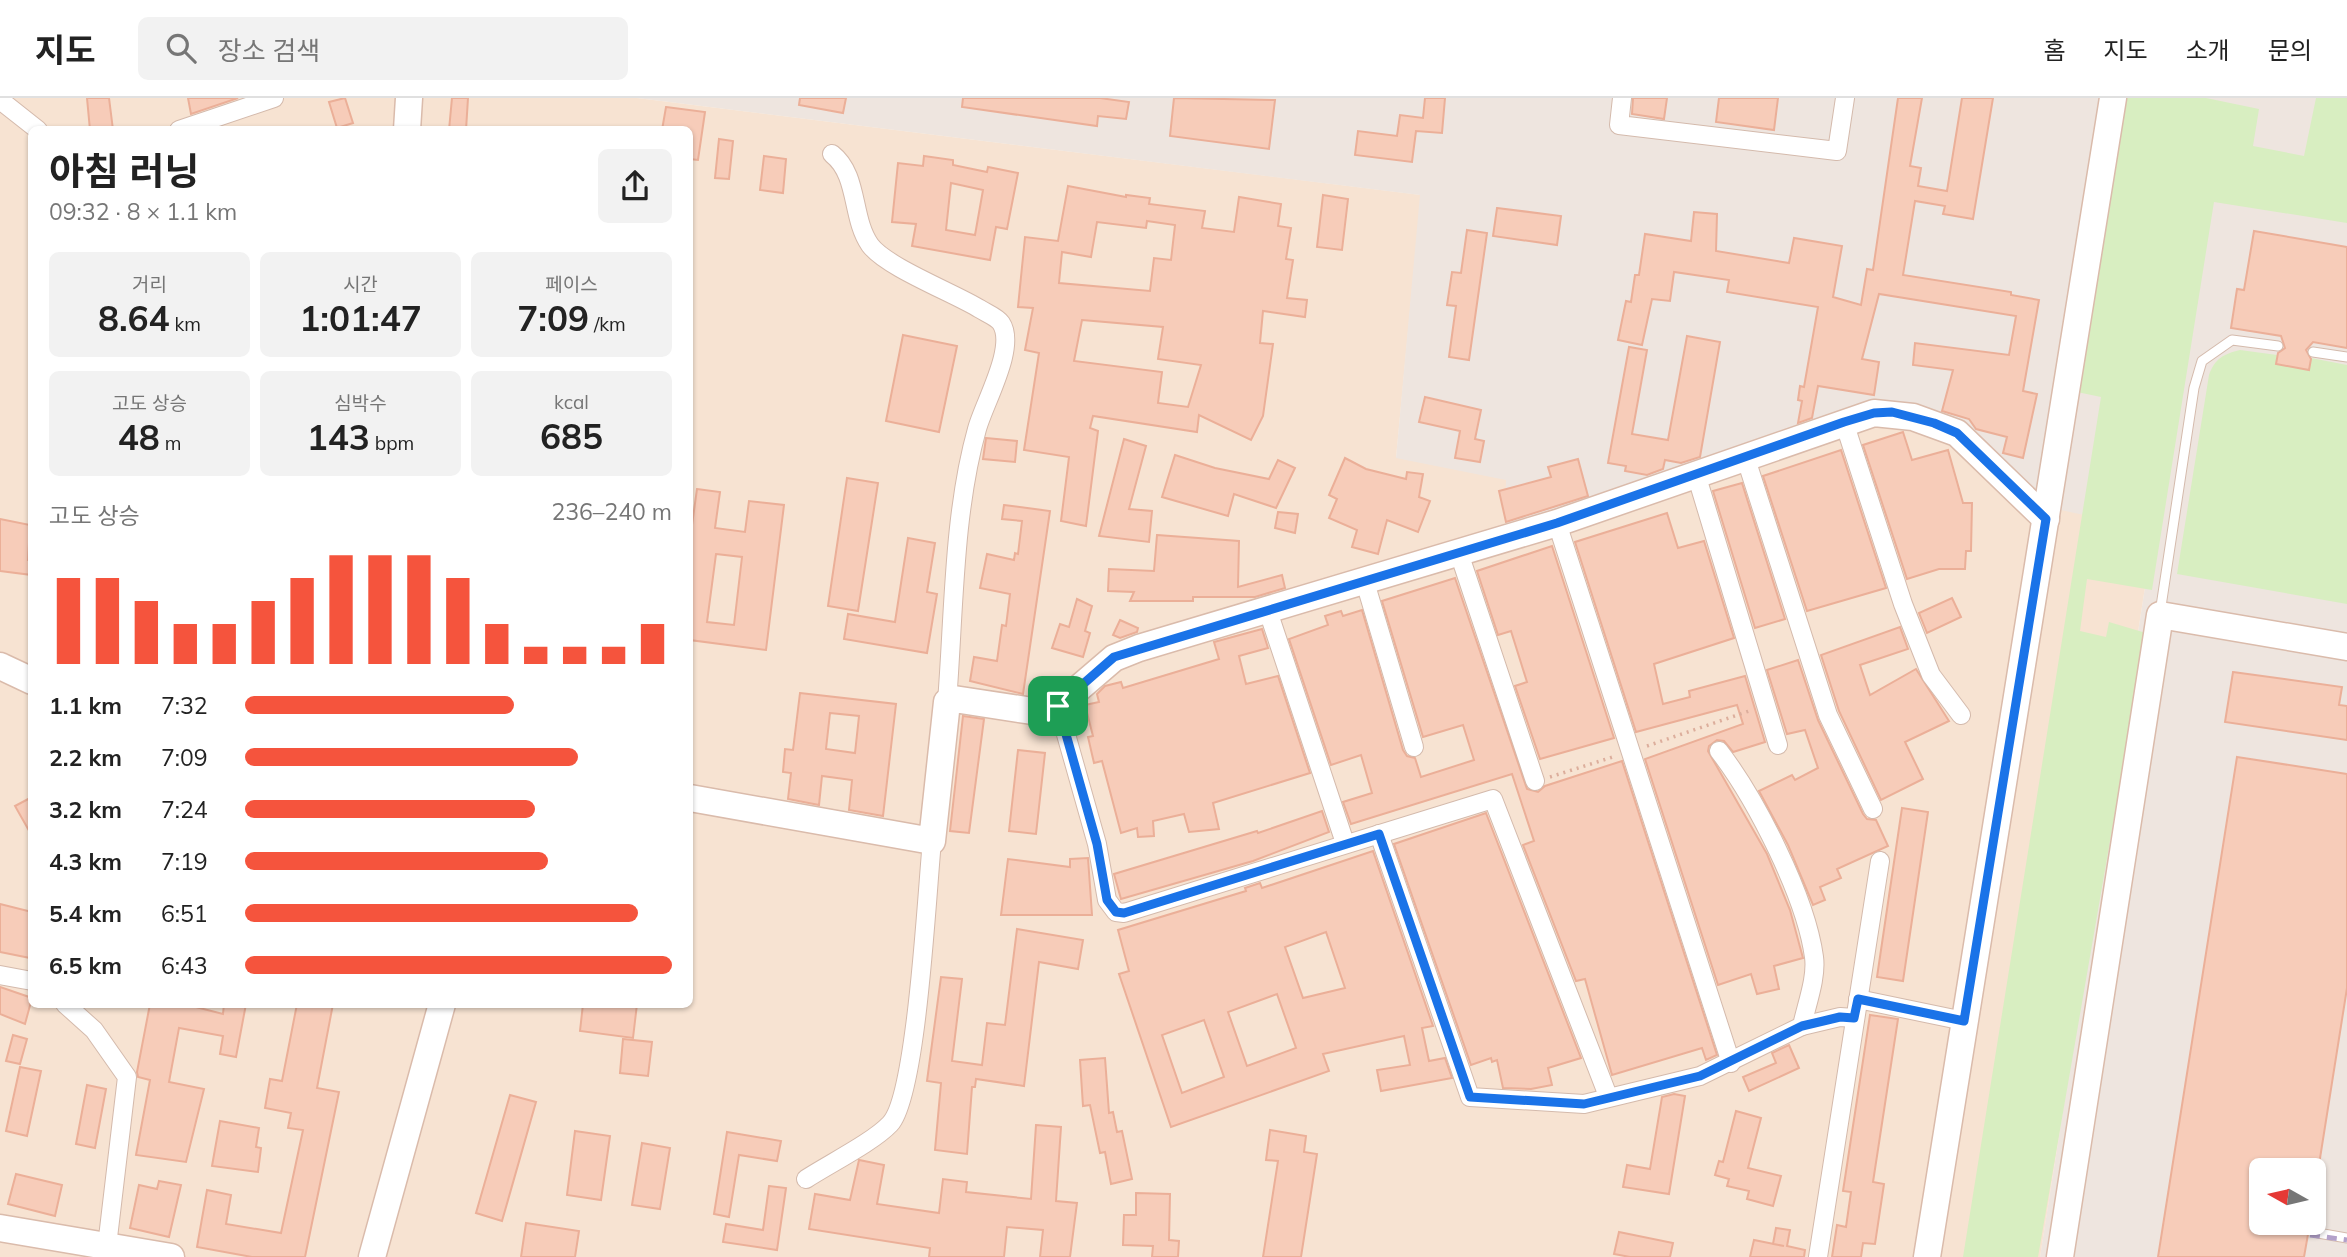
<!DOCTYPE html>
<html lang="ko">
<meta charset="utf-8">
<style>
body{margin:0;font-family:Mulish,"Noto Sans KR",sans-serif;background:#f2f2f2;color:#222;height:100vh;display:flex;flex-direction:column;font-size:26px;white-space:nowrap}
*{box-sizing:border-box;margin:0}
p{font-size:23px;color:#767676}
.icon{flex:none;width:38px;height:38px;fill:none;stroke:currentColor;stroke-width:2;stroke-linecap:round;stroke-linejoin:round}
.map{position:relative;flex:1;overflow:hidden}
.drawer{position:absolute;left:28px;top:28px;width:665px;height:882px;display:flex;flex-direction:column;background:#fff;border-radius:10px;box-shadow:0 2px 5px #0004}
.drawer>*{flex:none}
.needle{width:46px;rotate:278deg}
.controls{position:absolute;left:2249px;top:1060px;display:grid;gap:14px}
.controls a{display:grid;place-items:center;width:77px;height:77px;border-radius:10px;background:#fff;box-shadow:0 2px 5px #0004;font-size:35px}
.pin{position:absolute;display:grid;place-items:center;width:60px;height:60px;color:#fff;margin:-30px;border-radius:14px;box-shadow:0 4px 10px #0006}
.round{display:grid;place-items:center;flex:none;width:74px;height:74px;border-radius:10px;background:#f2f2f2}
.overview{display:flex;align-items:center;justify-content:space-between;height:119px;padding:0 21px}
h1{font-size:38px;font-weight:700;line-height:52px}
.figures{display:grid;grid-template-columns:repeat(3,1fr);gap:10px;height:119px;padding:7px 21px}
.figures div{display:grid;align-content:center;border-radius:10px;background:#f2f2f2;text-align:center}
.figures b{font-size:35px;font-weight:700}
.figures small{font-size:19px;font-weight:400}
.figures p{font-size:19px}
.chart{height:196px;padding:14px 21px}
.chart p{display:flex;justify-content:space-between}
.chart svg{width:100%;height:126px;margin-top:7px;stroke:#f5543d;stroke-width:6}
ul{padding:0 21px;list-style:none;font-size:23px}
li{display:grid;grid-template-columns:112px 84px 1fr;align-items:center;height:52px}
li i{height:18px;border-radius:9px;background:#f5543d}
header{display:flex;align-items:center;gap:42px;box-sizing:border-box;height:98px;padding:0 35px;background:#fff;border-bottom:2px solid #e0e0e0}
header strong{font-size:33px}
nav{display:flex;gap:38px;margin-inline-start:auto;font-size:24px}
.search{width:490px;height:63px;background:#f2f2f2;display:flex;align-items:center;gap:18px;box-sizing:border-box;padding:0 24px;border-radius:10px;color:#767676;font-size:26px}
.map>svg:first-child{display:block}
</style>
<header>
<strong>지도</strong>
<div class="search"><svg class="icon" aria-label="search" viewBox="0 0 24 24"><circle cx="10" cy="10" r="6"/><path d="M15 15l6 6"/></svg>장소 검색</div>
<nav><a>홈</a><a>지도</a><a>소개</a><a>문의</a></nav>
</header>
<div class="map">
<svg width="2347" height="1159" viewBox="0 0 2347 1159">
<rect width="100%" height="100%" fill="#fef2e4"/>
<path fill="#f7e3d2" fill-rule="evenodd" d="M0,0H637L1421,97L1396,360L1864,308L2154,432L2040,1159H0ZM32,32H690V906H32Z"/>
<path fill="#eee5df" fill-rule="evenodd" d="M637,0H2347V1159H2040L2154,432L2042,408L1929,313L1505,429L1506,382L1396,360L1420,97ZM2261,1073H2314V1125H2261Z"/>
<g fill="#d8eec1">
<polygon points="2126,0 2206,0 2259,11 2253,48 2304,58 2316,0 2347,0 2347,125 2214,104 2152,492 2087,481 2080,533 2106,539 2109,524 2146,535 2038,1159 1963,1159 2101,299 2077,294"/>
<path d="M2240,252L2277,257L2276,266L2308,272L2311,260L2347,267V506L2177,476L2209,277C2215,260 2224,256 2240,252Z"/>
</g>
<g fill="#f7ccb9" stroke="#ebaf98" stroke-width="2" fill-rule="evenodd">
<polygon points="87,0 109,0 113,32 90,32"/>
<polygon points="188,0 238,0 191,16"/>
<polygon points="345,0 353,25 337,30 329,4"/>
<polygon points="452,0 468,0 466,32 449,32"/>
<polygon points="800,0 846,0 843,15 799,7"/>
<polygon points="963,0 1100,0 1129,4 1126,21 1098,18 1097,28 962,9"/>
<polygon points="1174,0 1275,2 1269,51 1170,38"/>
<polygon points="1425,0 1445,0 1442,35 1416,33 1412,64 1355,57 1358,33 1397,38 1400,17 1423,20"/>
<polygon points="1633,0 1667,0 1664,21 1632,16"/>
<polygon points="1719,0 1778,0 1774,32 1716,24"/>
<polygon points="1898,0 1922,0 1910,68 1921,70 1918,88 1947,93 1962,0 1993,0 1973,121 1943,116 1945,108 1915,103 1903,177 2011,194 2011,197 2039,202 2023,293 2037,296 2023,360 2003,355 2007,339 1976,331 1969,321 1942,313 1953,272 1913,267 1915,245 2009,257 2016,218 1879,196 1862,261 1879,264 1874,297 1818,288 1812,320 1798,325 1802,303 1798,302 1800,288 1804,289 1818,209 1727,194 1729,182 1674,174 1670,203 1652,201 1642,247 1618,242 1626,203 1631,204 1635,177 1639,177 1645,136 1691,143 1694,114 1717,116 1716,153 1789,165 1794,140 1842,148 1833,199 1861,207 1867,171 1873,172"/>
<polygon points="666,9 705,14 698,62 690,61 690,32 662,32"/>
<polygon points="719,41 733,43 729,81 715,80"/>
<polygon points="764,58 786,61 783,95 760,92"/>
<path d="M924,58L953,62V67L987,74L988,69L1018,75L1007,131L996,129L990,162L912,148L916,126L892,124L898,65L923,68ZM951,85L983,92L975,137L946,132Z"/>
<path d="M1068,88L1126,99V97L1150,100L1149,106L1205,113L1202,130L1234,134L1239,99L1281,106L1278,128L1291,130L1286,161L1293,162L1287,200L1307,202L1305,219L1263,213L1260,245L1273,246L1263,318L1251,342L1199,317L1197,334L1093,318L1090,330L1098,333L1086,428L1061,423L1069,359L1024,352L1039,255L1025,252L1033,210L1018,209L1025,139L1058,143ZM1147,123L1175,127L1171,162L1154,160L1150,193L1059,185L1062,154L1091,159L1097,124L1146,130ZM1082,222L1163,229L1158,261L1201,267L1188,309L1158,305L1162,274L1074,263Z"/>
<polygon points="1323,97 1348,101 1342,152 1317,149"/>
<polygon points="1497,110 1561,118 1557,147 1493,138"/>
<polygon points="1467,132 1487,135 1469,262 1449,259 1456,208 1447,207 1452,174 1461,175"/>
<polygon points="2254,133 2347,149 2347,250 2313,244 2306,252 2311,261 2309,272 2276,266 2278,255 2285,250 2281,238 2231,230 2237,191 2244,192"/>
<polygon points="903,237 957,248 939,334 886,323"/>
<polygon points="1687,238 1720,244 1700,359 1681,365 1665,362 1663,371 1647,377 1625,373 1626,368 1608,365 1629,249 1647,252 1632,336 1668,342"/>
<polygon points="1425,299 1481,312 1475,341 1484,343 1480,364 1455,360 1460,333 1419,324"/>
<polygon points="1903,334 1912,362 1948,352 1963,405 1972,405 1971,453 1966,453 1965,471 1939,471 1907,481 1863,347"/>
<polygon points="986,340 1017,343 1015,364 983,361"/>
<polygon points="1124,341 1146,348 1129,411 1152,413 1149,444 1099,438"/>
<polygon points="1841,352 1886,490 1807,513 1763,378"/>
<polygon points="1175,357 1215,370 1269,381 1278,362 1295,370 1276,410 1234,396 1228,418 1162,399"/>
<polygon points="1345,360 1366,371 1406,381 1407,374 1423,376 1419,399 1430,403 1418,434 1387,422 1378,456 1352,449 1357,432 1329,420 1337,401 1329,397"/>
<polygon points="1578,361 1588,398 1506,424 1499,393 1551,379 1548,369"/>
<polygon points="847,380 878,385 858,513 828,508"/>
<polygon points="1742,385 1785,521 1755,530 1713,393"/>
<path d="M697,391L720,394L715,430L745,434L749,403L784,407L766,552L690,542V427H692ZM716,456L742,459L734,527L707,524Z"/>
<polygon points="1004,407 1050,413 1023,596 970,583 974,559 997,563 1002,527 1006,528 1010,496 980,490 987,456 1014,462 1015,455 1018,456 1022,423 1002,421"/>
<polygon points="1278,414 1298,416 1295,435 1275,430"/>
<polygon points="1667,415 1678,450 1704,443 1734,540 1654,566 1663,606 1690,599 1689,593 1745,578 1765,644 1733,654 1724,643 1717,642 1709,648 1708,653 1767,756 1790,812 1803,860 1774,868 1779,891 1757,896 1751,876 1718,887 1645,661 1743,626 1737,607 1636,634 1575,444"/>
<polygon points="0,421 30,427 28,462 32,462 32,477 0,473"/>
<polygon points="1157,437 1239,443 1238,489 1282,477 1285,490 1255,499 1193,499 1193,503 1130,503 1134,494 1108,493 1109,471 1154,473"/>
<polygon points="908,440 935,445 927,494 937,496 927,555 844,541 848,516 895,524"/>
<polygon points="1552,448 1614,640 1540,661 1515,588 1527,584 1511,533 1498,537 1477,473"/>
<polygon points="1455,480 1527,691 1538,694 1545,688 1622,663 1717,957 1706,962 1702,950 1612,977 1585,881 1576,883 1523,747 1534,743 1512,676 1351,726 1343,704 1372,695 1361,657 1331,667 1289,541 1328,527 1325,518 1341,513 1343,518 1362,512 1403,652 1407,658 1415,660 1421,679 1474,662 1463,627 1423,639 1382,503"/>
<polygon points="1952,500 1961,519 1927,535 1919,515"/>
<polygon points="1077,501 1092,508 1085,533 1090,535 1083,559 1052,550 1060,526 1069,529"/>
<polygon points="1120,522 1138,530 1137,534 1120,540 1113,537"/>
<polygon points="1900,529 1908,551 1860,567 1870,597 1916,571 1949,623 1905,644 1923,681 1881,702 1839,613 1821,557"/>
<polygon points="1262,531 1268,550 1239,558 1246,586 1278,578 1310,675 1213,705 1219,731 1189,734 1184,716 1153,723 1154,738 1138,739 1137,730 1121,735 1102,663 1094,665 1088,639 1093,638 1085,607 1099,604 1097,596 1105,588 1121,584 1123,590 1219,561 1214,544"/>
<polygon points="1798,562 1818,622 1863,716 1867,721 1876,722 1888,748 1837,771 1841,780 1820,789 1825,802 1813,807 1788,747 1759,693 1792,677 1795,682 1818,670 1805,632 1787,636 1767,572"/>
<polygon points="2233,574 2342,589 2339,607 2347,608 2347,642 2225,624"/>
<path d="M800,595L896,606L883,718L849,712L852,682L822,678L819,707L788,701L791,675L783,674L785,651L793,652ZM830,615L859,618L855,655L826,651Z"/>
<polygon points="963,618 984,621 969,735 950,733"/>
<polygon points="1018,652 1045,655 1036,736 1009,733"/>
<polygon points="2237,659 2347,676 2347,890 2318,1073 2261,1073 2261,1125 2310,1125 2304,1159 2158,1159"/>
<polygon points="32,699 32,738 15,708"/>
<polygon points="1902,710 1928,714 1903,883 1877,879"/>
<polygon points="1322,713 1329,734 1253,763 1121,801 1114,776 1257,733 1258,735"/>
<polygon points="1486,715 1581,960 1548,970 1552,987 1531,991 1503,990 1497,962 1492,964 1491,960 1471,967 1394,746"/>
<path d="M1373,753L1433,928L1422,930L1429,963L1445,960L1452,980L1381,993L1377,972L1410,967L1404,938L1323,956L1329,973L1171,1029L1119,876L1129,873L1118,832L1246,793L1245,790L1260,785L1262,790ZM1326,834L1345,890L1303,900L1285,849ZM1277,896L1296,950L1247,968L1228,914ZM1204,922L1224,979L1182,995L1162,937Z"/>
<polygon points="1088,760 1092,817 1001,817 1008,761 1070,769 1070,761"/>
<polygon points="0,806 32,814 30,860 0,854"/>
<polygon points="1017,831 1083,842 1078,871 1039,864 1024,988 976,981 975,989 972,989 967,1056 935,1052 941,985 927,983 941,879 962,881 952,963 982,967 987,925 1005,927"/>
<polygon points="0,889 32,900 25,926 0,916"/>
<polygon points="150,906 184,906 223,916 224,906 246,906 236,959 220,956 223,938 179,930 169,984 204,991 186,1064 136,1057 150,982 138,979 137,974"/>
<polygon points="297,906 333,906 317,990 339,994 305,1159 252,1159 197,1149 207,1092 231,1097 226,1126 281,1135 303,1032 288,1030 291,1015 265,1010 270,981 282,983"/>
<polygon points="583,906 637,906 633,940 580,933"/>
<polygon points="1870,917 1898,921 1873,1084 1884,1086 1875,1146 1863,1145 1861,1159 1832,1159 1837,1127 1846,1129 1851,1094 1843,1093"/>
<polygon points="13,937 27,941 20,966 6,963"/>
<polygon points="623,941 652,944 648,978 620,975"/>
<polygon points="1789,947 1799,970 1749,993 1743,979 1776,965 1772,955"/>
<polygon points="1105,960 1109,1015 1113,1014 1117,1034 1122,1033 1132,1081 1111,1086 1105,1054 1100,1055 1090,1007 1083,1008 1080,962"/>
<polygon points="20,969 41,973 27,1038 6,1033"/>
<polygon points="87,987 106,991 95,1050 76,1046"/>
<polygon points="1674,996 1685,998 1669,1096 1623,1089 1627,1067 1650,1071 1662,999"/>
<polygon points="510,997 536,1004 502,1123 476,1115"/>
<polygon points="1736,1013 1761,1020 1748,1070 1781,1078 1773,1108 1747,1101 1749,1093 1727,1088 1729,1081 1715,1077 1719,1063 1723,1064"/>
<polygon points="220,1023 259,1030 256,1049 261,1050 258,1074 212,1068"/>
<polygon points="1036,1027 1061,1029 1056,1103 1077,1105 1070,1159 1040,1159 1043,1132 1007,1129 1004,1159 929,1159 930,1150 809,1131 815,1096 850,1102 859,1062 884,1067 877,1106 939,1115 943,1081 967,1084 966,1094 1031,1101"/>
<polygon points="1270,1032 1306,1038 1304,1054 1317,1056 1301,1159 1263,1159 1278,1063 1266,1062"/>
<polygon points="575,1033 610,1038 601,1102 567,1097"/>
<polygon points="727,1034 781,1043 777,1063 739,1057 729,1119 714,1116"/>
<polygon points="642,1045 670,1050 660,1111 632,1107"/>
<polygon points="16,1076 62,1087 55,1118 8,1106"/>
<polygon points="159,1083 181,1087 169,1139 130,1130 139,1087 157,1091"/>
<polygon points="769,1088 786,1090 777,1152 723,1144 726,1126 763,1132"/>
<polygon points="1136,1095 1170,1096 1169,1142 1179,1143 1178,1159 1152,1159 1153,1148 1123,1147 1124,1117 1136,1117"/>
<polygon points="526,1125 579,1133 575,1159 521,1159"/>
<polygon points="1776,1130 1790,1132 1787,1148 1805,1152 1804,1159 1750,1159 1754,1142 1784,1148 1773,1146"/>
<polygon points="1619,1134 1673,1145 1670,1159 1630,1159 1614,1156"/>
</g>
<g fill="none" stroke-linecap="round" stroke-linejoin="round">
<g stroke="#d4baac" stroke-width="11">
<g id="lane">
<polyline points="2313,254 2347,259"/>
<polyline points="2160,515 2194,290 2202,263 2232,242 2278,248"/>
<polyline points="2318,1135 2347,1140"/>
</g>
</g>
<g stroke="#d4baac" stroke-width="20">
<g id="street">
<polyline points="1622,0 1619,27 1837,53 1845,0"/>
<polyline points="0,2 38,32"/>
<polyline points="179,32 274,0"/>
<path d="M832,56C859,77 851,120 870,147C886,169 954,195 980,211C986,215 997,219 1001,225C1017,249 984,305 977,331C953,416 954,516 947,604"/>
<polyline points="1844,324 1903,506 1931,577 1961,617"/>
<polyline points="1746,361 1828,617 1873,711"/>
<polyline points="1696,376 1778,647"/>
<polyline points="1557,425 1731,965"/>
<polyline points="1459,455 1535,683"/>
<polyline points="1365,484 1414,649"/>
<polyline points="1268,513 1345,745"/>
<polyline points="1058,608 1097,746 1107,802 1116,814 1124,815 1493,701 1608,998"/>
<path d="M1379,736L1470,999L1584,1006L1700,978L1802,928C1806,908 1817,880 1814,859C1806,799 1756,701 1719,653"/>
<polyline points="0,877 32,883"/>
<polyline points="1858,901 1964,923"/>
<polyline points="65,906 94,932 127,979 107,1148"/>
<polyline points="1802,928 1840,919 1854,920"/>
<path d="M806,1081C829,1066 873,1044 890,1026C917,998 927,792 932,743"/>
<polyline points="1818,1159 1880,763"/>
</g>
</g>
<g stroke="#dabbab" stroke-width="29">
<g id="secondary">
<polyline points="407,32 409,0"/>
<polyline points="0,568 32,583"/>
<polyline points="690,700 932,743 947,604 954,601 1039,614 1058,608 1114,560 1139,550 1557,425 1874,315 1913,319 1957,335 2046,421"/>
<polyline points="0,1130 171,1159"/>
<polyline points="372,1159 442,906"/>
<polyline points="1927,1159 2113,0"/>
<polyline points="2060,1159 2160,517 2347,549"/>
</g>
</g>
<g stroke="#dcae9c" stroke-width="3.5" stroke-dasharray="2 5" stroke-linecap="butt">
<polyline points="1647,648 1752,612"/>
<polyline points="1550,679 1616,658"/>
</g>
<use href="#lane" stroke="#fff" stroke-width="9"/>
<use href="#street" stroke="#fff" stroke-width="18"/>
<use href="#secondary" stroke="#fff" stroke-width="26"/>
<polyline stroke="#b3a1ca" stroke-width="5" stroke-dasharray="10 7" stroke-linecap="butt" points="2310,1137 2347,1142"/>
</g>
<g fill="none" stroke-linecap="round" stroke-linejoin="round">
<g stroke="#fff" stroke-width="14">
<polygon id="route" points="1892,314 1934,325 1957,335 2046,421 1964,923 1858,901 1854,920 1840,919 1802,928 1700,978 1584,1006 1470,999 1379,736 1124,815 1116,814 1107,802 1097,746 1058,608 1114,559 1557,425 1844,324 1874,315"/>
</g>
<use href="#route" stroke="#1a73e8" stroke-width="9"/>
</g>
</svg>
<div class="controls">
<a><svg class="needle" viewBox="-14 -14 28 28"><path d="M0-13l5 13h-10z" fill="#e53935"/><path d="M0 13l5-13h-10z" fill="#767676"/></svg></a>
</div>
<div class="pin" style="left:1058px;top:608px;background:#1e9e55"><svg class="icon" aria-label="arrive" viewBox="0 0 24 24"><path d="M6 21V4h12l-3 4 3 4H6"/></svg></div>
<section class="drawer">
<div class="overview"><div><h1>아침 러닝</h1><p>09:32 · 8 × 1.1 km</p></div><a class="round"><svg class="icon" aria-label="share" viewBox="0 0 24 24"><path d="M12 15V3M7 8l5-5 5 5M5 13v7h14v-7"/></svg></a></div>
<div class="figures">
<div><p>거리</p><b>8.64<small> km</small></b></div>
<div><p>시간</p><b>1:01:47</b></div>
<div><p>페이스</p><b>7:09<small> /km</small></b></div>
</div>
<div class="figures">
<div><p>고도 상승</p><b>48<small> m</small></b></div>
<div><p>심박수</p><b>143<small> bpm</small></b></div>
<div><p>kcal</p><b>685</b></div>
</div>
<div class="chart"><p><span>고도 상승</span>236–240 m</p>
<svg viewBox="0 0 160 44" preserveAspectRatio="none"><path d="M5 44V14M15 44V14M25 44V22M35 44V30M45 44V30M55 44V22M65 44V14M75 44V6M85 44V6M95 44V6M105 44V14M115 44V30M125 44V38M135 44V38M145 44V38M155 44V30"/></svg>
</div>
<ul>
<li><b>1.1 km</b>7:32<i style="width:63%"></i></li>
<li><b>2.2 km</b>7:09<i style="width:78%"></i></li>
<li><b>3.2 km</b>7:24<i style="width:68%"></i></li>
<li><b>4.3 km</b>7:19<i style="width:71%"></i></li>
<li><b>5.4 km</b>6:51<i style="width:92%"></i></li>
<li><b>6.5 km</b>6:43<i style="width:100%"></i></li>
</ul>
</section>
</div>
